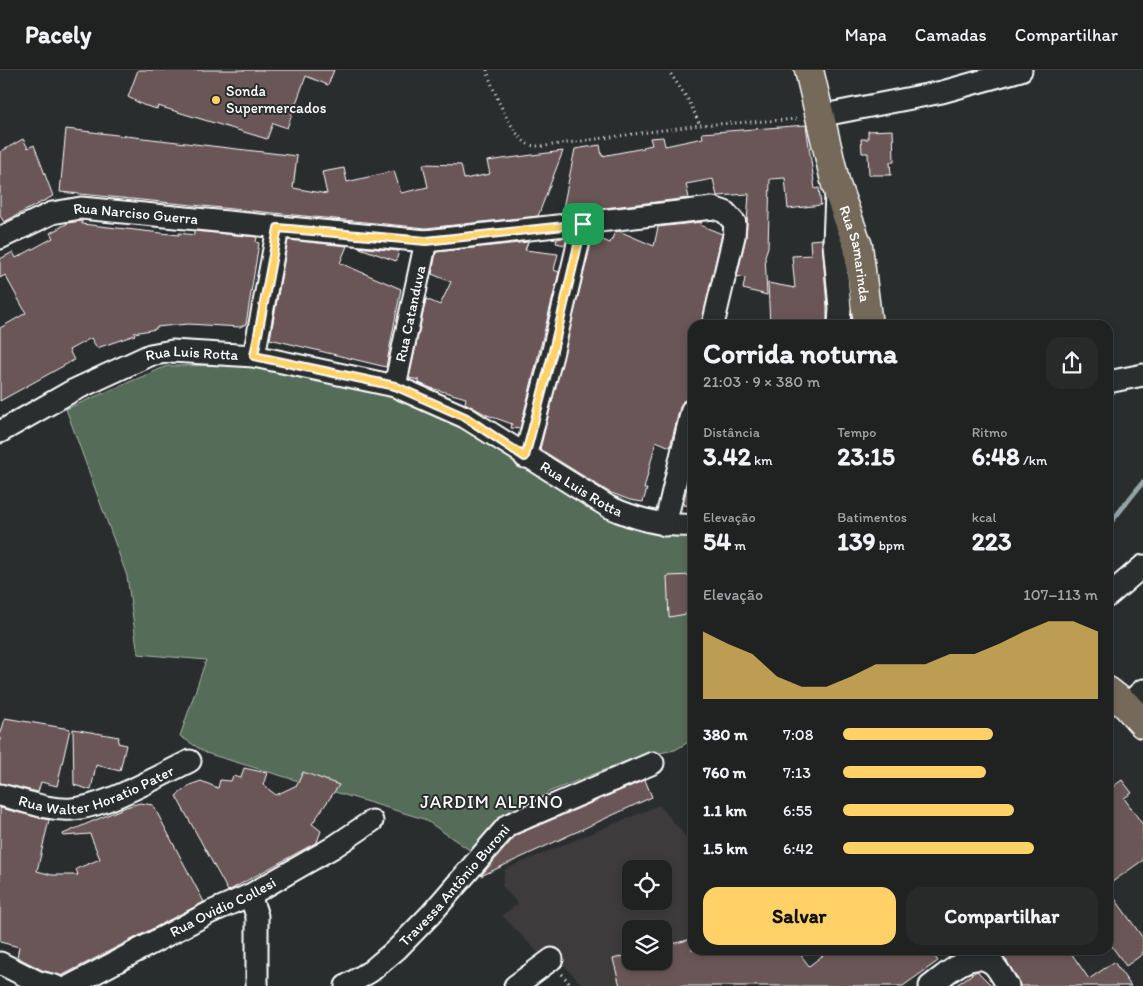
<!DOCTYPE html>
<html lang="pt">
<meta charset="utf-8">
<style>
body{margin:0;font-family:Itim,sans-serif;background:#282a2a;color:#f1f3f6;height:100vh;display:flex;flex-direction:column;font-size:19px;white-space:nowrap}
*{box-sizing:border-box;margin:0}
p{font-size:16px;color:#a2a4a5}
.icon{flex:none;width:28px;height:28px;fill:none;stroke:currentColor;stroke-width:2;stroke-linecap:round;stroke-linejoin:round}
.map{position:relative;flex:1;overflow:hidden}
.details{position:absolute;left:688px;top:250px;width:425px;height:635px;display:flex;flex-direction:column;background:#202222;border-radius:15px;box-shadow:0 2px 8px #0003,0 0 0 1px #3d3f40}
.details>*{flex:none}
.tools{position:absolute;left:622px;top:790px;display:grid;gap:10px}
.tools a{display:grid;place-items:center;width:50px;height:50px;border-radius:10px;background:#202222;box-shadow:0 2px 8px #0003,0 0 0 1px #3d3f40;font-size:25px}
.pin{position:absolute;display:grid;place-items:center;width:42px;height:42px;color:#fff;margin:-21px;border-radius:10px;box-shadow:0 2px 8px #0006}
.round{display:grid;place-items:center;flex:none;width:52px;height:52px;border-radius:15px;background:#282a2a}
.summary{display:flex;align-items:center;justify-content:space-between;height:85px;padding:0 15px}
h1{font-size:28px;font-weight:700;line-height:38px}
.figures{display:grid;grid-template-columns:repeat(3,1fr);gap:8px;height:85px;padding:5px 15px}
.figures div{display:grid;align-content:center}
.figures b{font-size:25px;font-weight:700}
.figures small{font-size:14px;font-weight:400}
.figures p{font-size:14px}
.chart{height:140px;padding:10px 15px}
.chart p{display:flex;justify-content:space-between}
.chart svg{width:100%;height:90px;margin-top:5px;fill:#ffd166;opacity:.7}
.cta{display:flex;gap:10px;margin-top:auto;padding:10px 15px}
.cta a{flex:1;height:58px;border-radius:15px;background:#ffd166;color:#111;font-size:20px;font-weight:700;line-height:58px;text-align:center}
.cta a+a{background:#282a2a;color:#f1f3f6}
ul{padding:0 15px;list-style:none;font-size:16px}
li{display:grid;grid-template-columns:80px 60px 1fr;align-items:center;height:38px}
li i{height:12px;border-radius:6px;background:#ffd166}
header{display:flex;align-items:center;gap:30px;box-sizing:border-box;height:70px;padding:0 25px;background:#202222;border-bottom:1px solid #3d3f40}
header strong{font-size:24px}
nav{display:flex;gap:28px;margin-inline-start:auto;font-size:18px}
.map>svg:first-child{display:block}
</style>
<header>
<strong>Pacely</strong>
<nav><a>Mapa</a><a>Camadas</a><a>Compartilhar</a></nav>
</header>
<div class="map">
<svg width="1143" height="916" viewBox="0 0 1143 916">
<rect width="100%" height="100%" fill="#2a2d2e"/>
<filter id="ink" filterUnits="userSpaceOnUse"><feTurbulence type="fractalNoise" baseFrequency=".02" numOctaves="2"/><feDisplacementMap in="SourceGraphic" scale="10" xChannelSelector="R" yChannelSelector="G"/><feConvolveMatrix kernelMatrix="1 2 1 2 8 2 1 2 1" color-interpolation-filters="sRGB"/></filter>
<g filter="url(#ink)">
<path fill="#3d3a3a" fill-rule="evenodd" d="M659,735L692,774V880L790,916H583L549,879L539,884L502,845L518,834L502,816L505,799ZM631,799H664V831H631ZM631,859H664V891H631Z"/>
<polygon fill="#546c59" stroke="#aab6ac" points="250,295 394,326 449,347 511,383 692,463 692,670 675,680 634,688 549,722 471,781 424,749 206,683 180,666 206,590 138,584 127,506 66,339 167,296"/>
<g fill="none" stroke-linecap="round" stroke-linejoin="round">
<polyline stroke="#93a6a7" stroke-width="5" points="1108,456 1143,412"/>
</g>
<g fill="#6a5757" stroke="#fff">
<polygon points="138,0 334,0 328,15 306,6 287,58 273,53 267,69 158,36 157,39 143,35 128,27"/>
<polygon points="806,55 815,119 819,118 821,135 788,139 785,108 770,109 768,177 765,186 767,225 743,219 745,208 737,206 746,167 749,124 717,126 713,109 686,114 689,128 562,143 575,79 600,75 602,86 644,78 643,77 652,75 650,68 663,67 665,76 703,68 702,63"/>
<polygon points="66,59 297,86 293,118 327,124 322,102 344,98 347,112 394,101 401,123 428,117 423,94 461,95 464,109 490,104 487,91 563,81 538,146 426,158 60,122"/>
<polygon points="893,60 894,92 890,92 891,105 869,105 868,83 862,83 861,69 868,69 868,61"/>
<polygon points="23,69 28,78 34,75 53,126 4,152 0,146 0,82"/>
<polygon points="82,151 82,154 179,165 179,163 194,165 194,161 257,167 256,172 259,173 246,254 240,257 188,254 156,257 156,259 134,263 135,265 97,278 91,268 69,280 74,290 0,331 0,258 26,243 5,205 0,208 0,189 13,182 16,188 53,168 50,163 68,153"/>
<polygon points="702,152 700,155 722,164 701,255 692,255 692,328 683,331 680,337 670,377 656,371 644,419 647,419 643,432 630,430 609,422 540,379 593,166 610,173 615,162 619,161 654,176 658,157"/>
<polygon points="567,167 565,175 556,173 557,169"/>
<polygon points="822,169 827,238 827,255 770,255 768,213 795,218 792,186 811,185 810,170"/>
<polygon points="288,170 347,176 340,193 401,219 386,297 270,269"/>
<polygon points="528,172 525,180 558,184 554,200 559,202 520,359 511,358 512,354 487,345 465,333 466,328 431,318 419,313 419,310 409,308 426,229 440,235 451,212 432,204 436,182"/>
<polygon points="357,177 399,181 396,191"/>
<polygon points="692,395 692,436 683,435"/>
<polygon points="692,505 692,543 669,547 667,506"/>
<polygon points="5,648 70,659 57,716 41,712 38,722 0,713 0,667"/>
<polygon points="73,659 119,667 118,673 126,675 120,701 96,695 91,720 74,715"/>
<polygon points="244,698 267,703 263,715 276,725 297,715 303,702 339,715 312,754 321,761 317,772 228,821 176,726 190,715 201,711 218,718 220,710 231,711 233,706 241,708"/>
<polygon points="645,710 652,727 481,806 516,765"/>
<polygon points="1122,710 1132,723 1124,728 1143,755 1143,790 1108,815 1108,720"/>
<polygon points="140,733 153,735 204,832 61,906 42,900 17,887 19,877 0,872 0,738 49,750 37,801 52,805 78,805 76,799 100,789 90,764 63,766 63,764 126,737"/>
<polygon points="1108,819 1143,868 1143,884 1126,896 1108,871"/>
<polygon points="692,869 692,880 797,880 809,896 830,880 930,880 938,891 903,916 620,916 613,889 631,884 631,891 664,891 664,876"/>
<polygon points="994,880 1069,880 1089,909 1114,892 1131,916 1020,916 1007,891"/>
<polygon points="977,901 992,916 955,916 975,902"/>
</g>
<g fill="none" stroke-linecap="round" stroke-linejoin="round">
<g stroke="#fff" stroke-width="25">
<g id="minor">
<polyline points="819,46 942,22 1021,0"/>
<polyline points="836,123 834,173 840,238 839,255"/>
<path id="s1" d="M0,168L52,143L81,138L426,171L713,138L725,142L735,153L734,166L713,255"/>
<polyline points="254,286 278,158"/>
<polyline points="1108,312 1143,305"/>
<path id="s2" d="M395,316L426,171"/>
<path id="s3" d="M0,362L72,321L150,285L172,281L254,286L395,316L465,347L609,437C636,449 663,457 692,455"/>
<polyline points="525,387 552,285 583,153"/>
<polyline points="665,455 692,340"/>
<polyline points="1108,526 1143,496"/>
<polyline points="1126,635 1143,620"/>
<path id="s4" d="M0,725C22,730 49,741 72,739C105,737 159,706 190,691"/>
<polyline points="250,825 257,846 257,916"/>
<polyline points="0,893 38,912 55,916"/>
<path id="s5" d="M70,916L211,842L250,825L332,778L372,751"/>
<path id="s6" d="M346,916L371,901L397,879L431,844L508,755L653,693"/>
<polyline points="515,916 552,889"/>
<path d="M930,916C947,904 975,875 995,896C1000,902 1004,910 1008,916"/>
</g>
</g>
<g stroke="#fff" stroke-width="31">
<g id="major">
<path id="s7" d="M809,0L836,115L858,176L868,255"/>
<polyline points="1108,621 1126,635 1143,654"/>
</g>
</g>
<g stroke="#fff" stroke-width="3" stroke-dasharray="1 4" stroke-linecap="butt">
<path d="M487,0C492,19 510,61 526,73C532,77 539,76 545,76L700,55L800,49"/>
<polyline points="668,0 689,31 700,55"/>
<polyline points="562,904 571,916"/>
</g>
<use href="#minor" stroke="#2a2d2e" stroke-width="21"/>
<use href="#major" stroke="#746a5a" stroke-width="28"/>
</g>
</g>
<g fill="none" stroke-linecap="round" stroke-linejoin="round" filter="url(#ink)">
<g stroke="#fff" stroke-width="10">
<polygon id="route" points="583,154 552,285 525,387 465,347 395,316 254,286 278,158 426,171"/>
</g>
<use href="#route" stroke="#ffd166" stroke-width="6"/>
</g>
<circle fill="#ffd166" stroke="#2a2d2e" stroke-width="2" cx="216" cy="30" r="5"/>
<g text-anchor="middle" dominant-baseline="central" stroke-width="4" stroke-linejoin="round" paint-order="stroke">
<g font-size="15" fill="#fff" stroke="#2a2d2e" text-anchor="start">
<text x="226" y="21">Sonda<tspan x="226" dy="17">Supermercados</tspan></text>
</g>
<g font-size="15" fill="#fff" stroke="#2a2d2e">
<text stroke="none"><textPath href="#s1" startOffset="142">Rua Narciso Guerra</textPath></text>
<text stroke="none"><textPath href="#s7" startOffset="190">Rua Samarinda</textPath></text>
<text stroke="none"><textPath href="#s2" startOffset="74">Rua Catanduva</textPath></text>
<text stroke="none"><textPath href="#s3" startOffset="211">Rua Luis Rotta</textPath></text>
<text stroke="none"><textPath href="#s3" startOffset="631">Rua Luis Rotta</textPath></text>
<text stroke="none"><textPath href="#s4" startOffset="101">Rua Walter Horatio Pater</textPath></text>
<text stroke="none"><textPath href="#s6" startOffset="149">Travessa Antônio Buroni</textPath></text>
<text stroke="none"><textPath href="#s5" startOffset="172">Rua Ovidio Collesi</textPath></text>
</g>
<g font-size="18" letter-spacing="1" fill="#fff" stroke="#2a2d2e">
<text x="492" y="732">JARDIM ALPINO</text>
</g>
</g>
</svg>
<div class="tools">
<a><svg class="icon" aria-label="locate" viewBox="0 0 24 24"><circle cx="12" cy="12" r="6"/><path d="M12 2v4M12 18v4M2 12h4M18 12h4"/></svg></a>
<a><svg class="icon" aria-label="layers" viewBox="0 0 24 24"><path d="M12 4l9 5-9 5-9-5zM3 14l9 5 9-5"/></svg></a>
</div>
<div class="pin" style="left:583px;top:154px;background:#1e9e55"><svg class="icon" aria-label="arrive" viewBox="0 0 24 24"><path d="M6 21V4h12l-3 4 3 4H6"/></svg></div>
<section class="details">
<div class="summary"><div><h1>Corrida noturna</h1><p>21:03 · 9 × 380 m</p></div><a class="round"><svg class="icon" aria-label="share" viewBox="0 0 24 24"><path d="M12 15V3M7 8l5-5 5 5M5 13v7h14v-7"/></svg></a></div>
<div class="figures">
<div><p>Distância</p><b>3.42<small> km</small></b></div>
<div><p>Tempo</p><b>23:15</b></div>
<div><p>Ritmo</p><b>6:48<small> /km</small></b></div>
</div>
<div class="figures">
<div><p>Elevação</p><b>54<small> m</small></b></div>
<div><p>Batimentos</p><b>139<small> bpm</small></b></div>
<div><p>kcal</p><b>223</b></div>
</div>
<div class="chart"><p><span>Elevação</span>107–113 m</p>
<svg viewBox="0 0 160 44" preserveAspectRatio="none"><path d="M0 44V11L10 17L20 22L30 33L40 38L50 38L60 33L70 27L80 27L90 27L100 22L110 22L120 17L130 11L140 6L150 6L160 11V44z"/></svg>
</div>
<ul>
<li><b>380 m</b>7:08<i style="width:59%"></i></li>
<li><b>760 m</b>7:13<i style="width:56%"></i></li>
<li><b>1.1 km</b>6:55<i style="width:67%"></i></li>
<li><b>1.5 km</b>6:42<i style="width:75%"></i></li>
</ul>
<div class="cta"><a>Salvar</a><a>Compartilhar</a></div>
</section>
</div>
